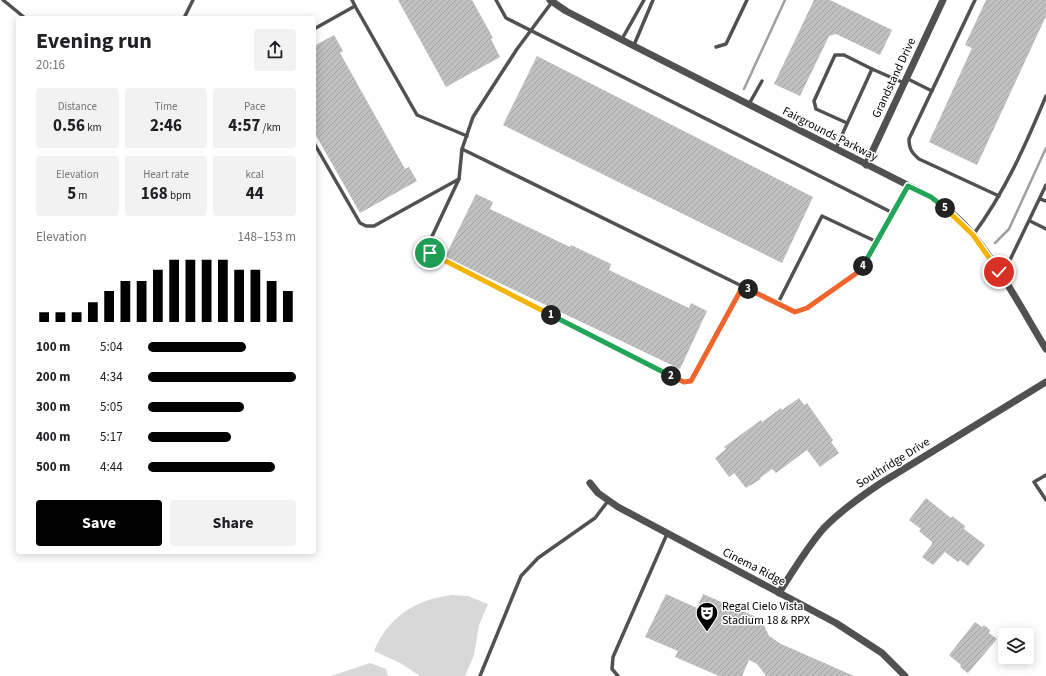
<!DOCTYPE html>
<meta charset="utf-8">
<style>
body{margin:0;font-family:"Source Sans 3",sans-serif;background:#f2f2f2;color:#202124;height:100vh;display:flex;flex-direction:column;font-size:15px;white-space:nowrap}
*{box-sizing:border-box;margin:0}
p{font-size:13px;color:#757577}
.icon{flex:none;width:22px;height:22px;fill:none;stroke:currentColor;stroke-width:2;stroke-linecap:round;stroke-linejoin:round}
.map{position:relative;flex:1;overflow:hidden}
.drawer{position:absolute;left:16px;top:16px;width:300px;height:538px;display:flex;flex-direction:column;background:#fff;border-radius:4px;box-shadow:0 2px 10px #0003}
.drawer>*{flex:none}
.buttons{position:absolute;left:998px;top:628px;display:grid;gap:8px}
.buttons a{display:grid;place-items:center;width:36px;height:36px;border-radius:4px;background:#fff;box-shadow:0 2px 10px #0003;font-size:20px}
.pin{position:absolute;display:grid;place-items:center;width:34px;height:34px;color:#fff;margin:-17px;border:2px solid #fff;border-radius:50%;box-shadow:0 1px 4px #0007}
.km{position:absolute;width:20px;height:20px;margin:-10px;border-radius:50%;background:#222;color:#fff;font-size:11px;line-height:20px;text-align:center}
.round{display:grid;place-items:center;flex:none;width:42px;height:42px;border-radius:4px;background:#f2f2f2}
.overview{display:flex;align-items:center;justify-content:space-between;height:68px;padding:0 20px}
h1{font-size:22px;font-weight:700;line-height:30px}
.metrics{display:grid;grid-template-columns:repeat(3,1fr);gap:6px;height:68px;padding:4px 20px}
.metrics div{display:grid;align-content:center;border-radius:4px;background:#f2f2f2;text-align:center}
.metrics b{font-size:17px;font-weight:700}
.metrics small{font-size:11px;font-weight:400}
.metrics p{font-size:11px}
.chart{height:112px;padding:8px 20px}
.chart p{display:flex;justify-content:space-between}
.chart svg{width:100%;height:72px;margin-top:4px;stroke:#000;stroke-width:6}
.button{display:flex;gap:8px;margin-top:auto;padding:8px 20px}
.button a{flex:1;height:46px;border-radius:4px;background:#000;color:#fff;font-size:16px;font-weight:700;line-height:46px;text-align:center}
.button a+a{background:#f2f2f2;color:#202124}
ul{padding:0 20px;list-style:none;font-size:13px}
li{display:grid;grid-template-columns:64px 48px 1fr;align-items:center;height:30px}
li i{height:10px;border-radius:5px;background:#000}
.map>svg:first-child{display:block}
</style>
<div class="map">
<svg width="1046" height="676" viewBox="0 0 1046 676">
<defs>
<pattern id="building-hatch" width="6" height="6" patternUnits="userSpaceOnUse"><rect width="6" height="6" fill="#c0c0c0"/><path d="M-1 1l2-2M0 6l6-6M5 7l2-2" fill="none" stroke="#a3a3a3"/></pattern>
</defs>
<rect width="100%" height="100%" fill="#fff"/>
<g fill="#d8d8d8">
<path d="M452,595L468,596L488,604L479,625L474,655L465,676H420L402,664L374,651C388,617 416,599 452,595Z"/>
<polygon points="370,663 386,669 388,676 331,676"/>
</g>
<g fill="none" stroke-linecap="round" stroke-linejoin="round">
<g stroke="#9f9f9f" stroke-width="2.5">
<polyline points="744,89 785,0"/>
<polyline points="995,243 1009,229 1046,148"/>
</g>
</g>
<g fill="url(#building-hatch)">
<polygon points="398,0 472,0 493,38 491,39 500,57 446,87"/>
<polygon points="814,0 830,0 892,30 880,55 836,34 829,36 800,96 774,84"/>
<polygon points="986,0 1046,0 1046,16 977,165 929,142 972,48 965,45"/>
<polygon points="334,35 343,51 340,53 405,169 409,167 417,181 360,213 314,132 314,46"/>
<polygon points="537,56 813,197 782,263 503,125"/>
<polygon points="476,194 493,202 490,209 570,247 571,245 611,264 609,270 689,308 691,303 707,311 680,369 445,257"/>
<polygon points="799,398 804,405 807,403 823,426 833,440 831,442 839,453 820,467 807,450 776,473 772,469 760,478 761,479 746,488 734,473 729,477 715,458 726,449 724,447 761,420 762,422 781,408 782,410"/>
<polygon points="926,498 951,518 952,516 965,526 964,529 985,545 968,566 960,560 958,562 945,552 933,565 922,557 932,544 932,542 919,531 921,529 909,520"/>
<polygon points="666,594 697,608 703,594 761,619 769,636 781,644 854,676 766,676 757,664 749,660 742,676 719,676 675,657 678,651 645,637"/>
<polygon points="975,622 982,627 984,625 990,630 989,633 997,639 968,673 960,667 961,665 949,655"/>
</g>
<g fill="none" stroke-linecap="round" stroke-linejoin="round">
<g stroke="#515151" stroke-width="3.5">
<polyline points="3,0 25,18"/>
<polyline points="496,0 506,18 893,213"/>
<path d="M975,0L909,139C909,149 912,153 919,159L999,196"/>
<polyline points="552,2 517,49 473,117 462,149 795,312 807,308 861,270 908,186"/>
<polyline points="355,6 417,115 467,136"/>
<polyline points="184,18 193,0"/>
<polyline points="314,29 355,6 352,0"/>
<polyline points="622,39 644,0"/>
<polyline points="634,45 653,0"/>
<polyline points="716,47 726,44 747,0"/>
<polyline points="906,78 932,91"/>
<polyline points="749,104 762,81"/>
<polyline points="847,123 816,109 814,101 835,55 844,55 872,69"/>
<polyline points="314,143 360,223 366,226 374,226 459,179 462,149"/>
<polyline points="836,148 872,69 904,83"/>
<polyline points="459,179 427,247 430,253 684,382 691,381 743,286"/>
<polyline points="1040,199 1046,201"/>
<polyline points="1030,221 1046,229"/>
<path d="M973,235C1005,192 1026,144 1046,96"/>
<polyline points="1000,271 1009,262 1046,185"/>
<polyline points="778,303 822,216 877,242"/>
<polyline points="1046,475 1034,482 1046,500"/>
<polyline points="480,676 521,576 538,558 595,518 608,501"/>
<polyline points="618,676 612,669 613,657 667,534"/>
</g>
<g stroke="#515151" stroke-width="7">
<path d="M550,0L566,11L634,46L931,197C946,208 962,220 974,236C1002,271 1023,311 1046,349"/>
<polyline points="866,165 943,0"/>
<polyline points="590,483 598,493 618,507 836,623 882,653 905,676"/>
<path d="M779,593C793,571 806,549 823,529C840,511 860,497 881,483L1046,382"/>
</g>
</g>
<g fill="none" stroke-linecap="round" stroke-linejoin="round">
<g stroke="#fff" stroke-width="8">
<polyline id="split-1" points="430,253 551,315"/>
</g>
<g stroke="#fff" stroke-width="8">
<polyline id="split-2" points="551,315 671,376"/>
</g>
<g stroke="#fff" stroke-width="8">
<polyline id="split-3" points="671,376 684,382 691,381 743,286 748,289"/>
</g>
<g stroke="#fff" stroke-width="8">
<polyline id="split-4" points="748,289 795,312 807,308 861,270 863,266"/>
</g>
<g stroke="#fff" stroke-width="8">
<polyline id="split-5" points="863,266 908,186 931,197 945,208"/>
</g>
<g stroke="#fff" stroke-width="8">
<polyline id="split-6" points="945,208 973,235 999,272"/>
</g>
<use href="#split-1" stroke="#f5b400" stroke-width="5"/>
<use href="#split-2" stroke="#22a559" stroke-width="5"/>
<use href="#split-3" stroke="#f0652b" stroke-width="5"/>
<use href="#split-4" stroke="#f0652b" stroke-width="5"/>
<use href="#split-5" stroke="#22a559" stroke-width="5"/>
<use href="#split-6" stroke="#f5b400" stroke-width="5"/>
</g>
<defs>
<g id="theatre-pin" transform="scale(1.15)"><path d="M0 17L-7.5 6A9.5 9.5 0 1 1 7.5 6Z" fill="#000" stroke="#fff"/><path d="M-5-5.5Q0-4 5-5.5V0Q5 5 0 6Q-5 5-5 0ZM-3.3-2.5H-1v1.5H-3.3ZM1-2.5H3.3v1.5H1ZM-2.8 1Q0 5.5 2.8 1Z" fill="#fff"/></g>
</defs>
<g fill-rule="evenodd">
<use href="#theatre-pin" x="707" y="613"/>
</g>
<g text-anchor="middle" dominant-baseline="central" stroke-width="3" stroke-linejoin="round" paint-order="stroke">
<g font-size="12" fill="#000" stroke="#fff">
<text transform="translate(894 78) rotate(-65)">Grandstand Drive</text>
<text transform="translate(830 134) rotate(27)">Fairgrounds Parkway</text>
<text transform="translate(893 463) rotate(-32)">Southridge Drive</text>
<text transform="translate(754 567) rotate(27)">Cinema Ridge</text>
</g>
<g font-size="12" fill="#000" stroke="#fff" text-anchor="start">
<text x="722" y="606">Regal Cielo Vista<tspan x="722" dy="14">Stadium 18 &amp; RPX</tspan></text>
</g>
</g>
</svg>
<div class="buttons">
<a><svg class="icon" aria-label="layers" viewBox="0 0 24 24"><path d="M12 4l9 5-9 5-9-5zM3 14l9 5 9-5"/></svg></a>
</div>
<div class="pin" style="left:430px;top:253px;background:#1e9e55"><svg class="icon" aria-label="arrive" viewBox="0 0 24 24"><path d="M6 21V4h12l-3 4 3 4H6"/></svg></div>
<div class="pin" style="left:999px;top:272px;background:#d93025"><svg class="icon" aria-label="check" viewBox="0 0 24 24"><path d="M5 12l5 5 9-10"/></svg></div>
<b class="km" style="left:551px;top:315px">1</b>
<b class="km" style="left:671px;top:376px">2</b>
<b class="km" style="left:748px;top:289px">3</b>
<b class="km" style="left:863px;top:266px">4</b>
<b class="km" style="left:945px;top:208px">5</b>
<section class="drawer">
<div class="overview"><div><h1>Evening run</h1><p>20:16</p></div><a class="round"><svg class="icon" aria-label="share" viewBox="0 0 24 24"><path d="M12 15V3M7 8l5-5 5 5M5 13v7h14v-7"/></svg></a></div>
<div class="metrics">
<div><p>Distance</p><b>0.56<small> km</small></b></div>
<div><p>Time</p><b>2:46</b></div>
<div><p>Pace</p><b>4:57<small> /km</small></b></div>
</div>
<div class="metrics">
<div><p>Elevation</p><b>5<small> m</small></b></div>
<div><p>Heart rate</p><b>168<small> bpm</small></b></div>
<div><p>kcal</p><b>44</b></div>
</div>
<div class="chart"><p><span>Elevation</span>148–153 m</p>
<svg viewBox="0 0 160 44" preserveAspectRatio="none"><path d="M5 44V38M15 44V38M25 44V38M35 44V32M45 44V25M55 44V19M65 44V19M75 44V12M85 44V6M95 44V6M105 44V6M115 44V6M125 44V12M135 44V12M145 44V19M155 44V25"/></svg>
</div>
<ul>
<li><b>100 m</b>5:04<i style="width:66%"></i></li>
<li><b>200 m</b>4:34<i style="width:100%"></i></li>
<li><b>300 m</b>5:05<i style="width:65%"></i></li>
<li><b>400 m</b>5:17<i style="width:56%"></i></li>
<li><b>500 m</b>4:44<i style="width:86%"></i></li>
</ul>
<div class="button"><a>Save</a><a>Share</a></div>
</section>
</div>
